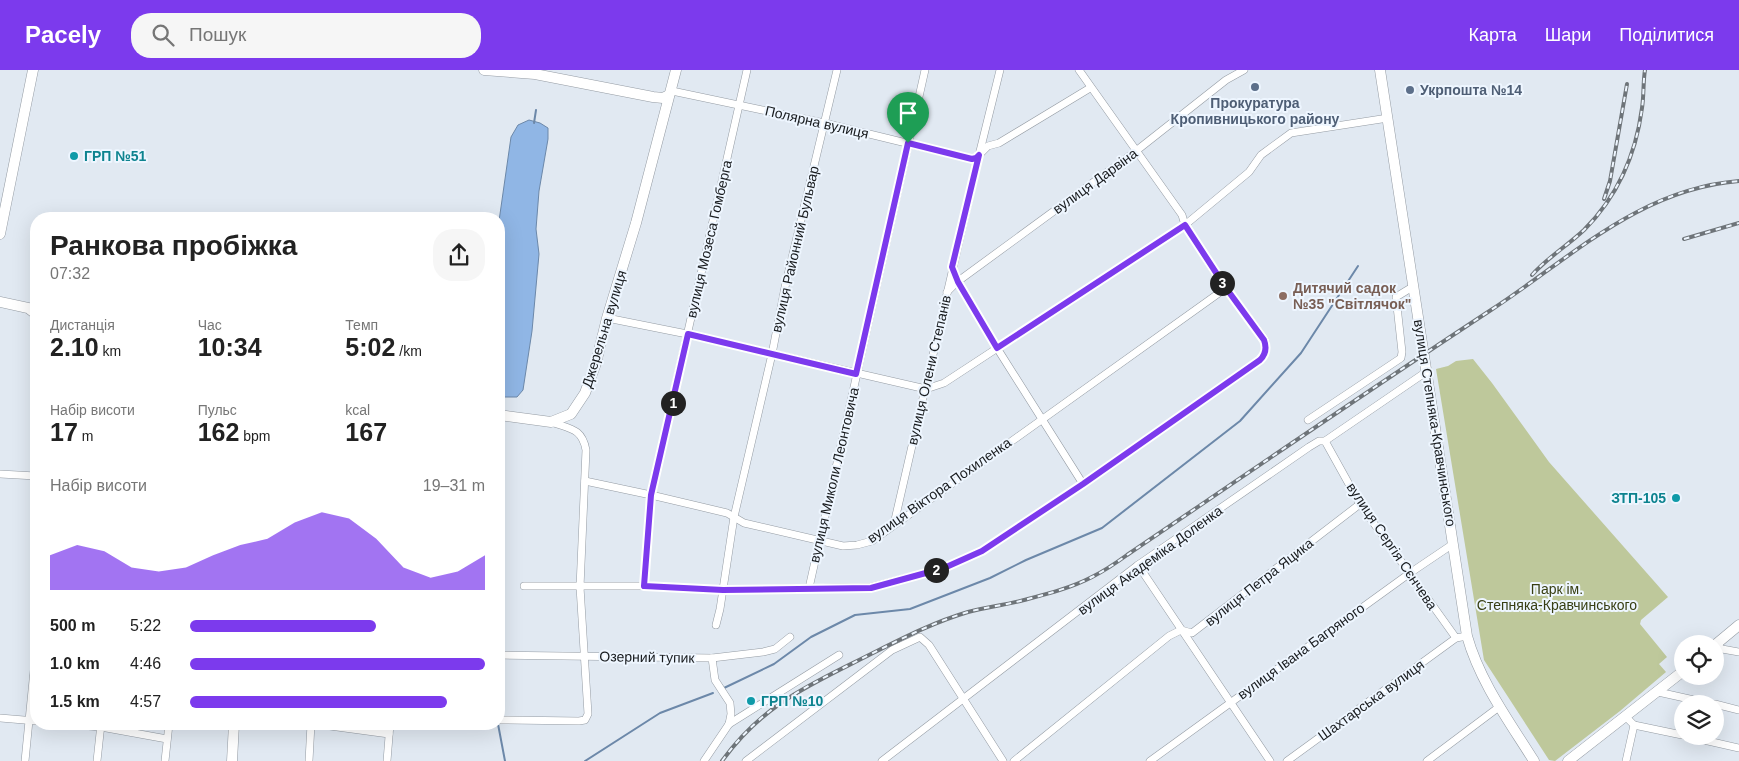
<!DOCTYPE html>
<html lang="uk">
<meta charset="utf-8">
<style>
body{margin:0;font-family:Arial,sans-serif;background:#f6f6f6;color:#222;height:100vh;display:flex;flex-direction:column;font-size:19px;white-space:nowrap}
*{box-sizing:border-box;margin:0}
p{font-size:16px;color:#767676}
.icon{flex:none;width:28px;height:28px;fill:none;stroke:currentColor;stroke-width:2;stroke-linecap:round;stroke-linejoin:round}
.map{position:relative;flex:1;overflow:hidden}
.panel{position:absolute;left:30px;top:142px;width:475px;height:518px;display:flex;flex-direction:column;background:#fff;border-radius:20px;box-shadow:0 5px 20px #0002}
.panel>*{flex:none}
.controls{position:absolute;left:1674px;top:565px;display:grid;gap:10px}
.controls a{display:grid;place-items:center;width:50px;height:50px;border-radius:50%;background:#fff;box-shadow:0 5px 20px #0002;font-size:25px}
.pin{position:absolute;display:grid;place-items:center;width:42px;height:42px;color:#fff;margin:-51px -21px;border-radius:50% 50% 50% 0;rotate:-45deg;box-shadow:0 0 5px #0007}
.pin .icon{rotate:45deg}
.km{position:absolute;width:25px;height:25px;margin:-12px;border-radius:50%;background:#222;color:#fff;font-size:14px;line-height:25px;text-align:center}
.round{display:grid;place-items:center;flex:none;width:52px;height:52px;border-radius:20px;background:#f6f6f6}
.overview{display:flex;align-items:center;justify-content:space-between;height:85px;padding:0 20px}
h1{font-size:28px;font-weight:800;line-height:38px}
.figures{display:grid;grid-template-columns:repeat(3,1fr);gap:8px;height:85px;padding:5px 20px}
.figures div{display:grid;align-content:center}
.figures b{font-size:25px;font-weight:800}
.figures small{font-size:14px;font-weight:400}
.figures p{font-size:14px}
.chart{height:140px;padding:10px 20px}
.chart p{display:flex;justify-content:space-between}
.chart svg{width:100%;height:90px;margin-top:5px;fill:#7c3aed;opacity:.7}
ul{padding:0 20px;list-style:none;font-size:16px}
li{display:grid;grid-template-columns:80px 60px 1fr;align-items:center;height:38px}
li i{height:12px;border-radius:6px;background:#7c3aed}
header{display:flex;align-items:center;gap:30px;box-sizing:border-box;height:70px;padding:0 25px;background:#7c3aed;color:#fff}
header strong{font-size:24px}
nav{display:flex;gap:28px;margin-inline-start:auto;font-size:18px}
.search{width:350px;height:45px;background:#f6f6f6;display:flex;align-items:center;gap:12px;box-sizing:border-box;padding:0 18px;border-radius:20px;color:#767676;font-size:19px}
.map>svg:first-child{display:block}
</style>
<header>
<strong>Pacely</strong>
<div class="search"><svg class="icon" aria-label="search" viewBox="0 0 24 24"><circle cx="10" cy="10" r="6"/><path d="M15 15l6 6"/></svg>Пошук</div>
<nav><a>Карта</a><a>Шари</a><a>Поділитися</a></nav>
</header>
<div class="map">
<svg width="1739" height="691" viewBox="0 0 1739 691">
<rect width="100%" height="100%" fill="#e1e9f2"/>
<polygon fill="#bec89b" points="1473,289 1492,313 1549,392 1668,527 1641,550 1640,554 1667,587 1659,594 1666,602 1620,641 1555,691 1549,690 1484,590 1436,299 1448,296 1456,291"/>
<polygon fill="#90b6e5" stroke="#6c88a9" points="529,50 540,53 548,58 548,69 539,121 536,159 539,184 532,261 523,320 517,327 499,327 499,151 511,67 518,55"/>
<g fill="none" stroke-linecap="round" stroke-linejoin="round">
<g stroke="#6c88a9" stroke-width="2">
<polyline points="534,53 536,40"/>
<polyline points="724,618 774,594 811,567 855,545 910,539 990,508 1026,490 1102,458 1240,351 1301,283 1358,196"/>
<polyline points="498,654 505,691"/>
<polyline points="585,691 660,643 713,623"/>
</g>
<g stroke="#949ba3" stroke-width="8">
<g id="street">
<polyline points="672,21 824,53 972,89 976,88 988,76 999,73 1090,18"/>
<polyline points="956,208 997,278 1083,414"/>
<polyline points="947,222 957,212 1136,81 1226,10 1244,0"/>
<polyline points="607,248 687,264 926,319 944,313 1185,155 1249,102 1261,85 1291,63 1388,48"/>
<polyline points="1308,350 1401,288 1402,282 1396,227 1414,216"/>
<polyline points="1325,371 1360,434 1456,568 1467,566"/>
<polyline points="0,404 36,406"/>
<polyline points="585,411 651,425 727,443 744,453 843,476 857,475 872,471 1226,218"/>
<polyline points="894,454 979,85 1000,0"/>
<polyline points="1138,495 1270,691"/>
<path d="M524,516H644L723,520L871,517L944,498L982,481L1083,414L1260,290C1266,284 1267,279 1265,270L1216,204L1185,155L1182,145L1079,0"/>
<polyline points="644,516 651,425 747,0"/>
<polyline points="809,518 925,0"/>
<polyline points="716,555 720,539 734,447 772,284 785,217 837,0"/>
<polyline points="1716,575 1722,579 1739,582"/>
<polyline points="499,585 712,588 763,582 775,579 790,567"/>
<polyline points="1658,622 1712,634"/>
<polyline points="1715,634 1739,640"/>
<polyline points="1625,646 1634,655 1682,665"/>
<polyline points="0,648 36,651"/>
<path d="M501,650L579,651L585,650L588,644L580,517L586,380C582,358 570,359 551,352"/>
<polyline points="63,654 101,657 167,669"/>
<polyline points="315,654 389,664"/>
<polyline points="729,654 839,585"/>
<polyline points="1686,666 1739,678"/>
<polyline points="25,691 36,580"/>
<polyline points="97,691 101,654"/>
<polyline points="165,691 169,654"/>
<polyline points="309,691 311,654"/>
<polyline points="387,691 390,654"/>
<polyline points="704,691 729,654 731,644 730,633 715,610 712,588"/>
<polyline points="746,691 892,580 920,567 929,575 1003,691"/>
<polyline points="882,691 1138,495 1309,377 1319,371 1325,371 1426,302"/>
<polyline points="1014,691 1169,566 1181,560 1192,563 1360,434"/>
<polyline points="1150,691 1410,503 1453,474"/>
<polyline points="1287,691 1456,568"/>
<polyline points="1427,691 1499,637"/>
<polyline points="1626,691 1634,655"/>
</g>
</g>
<g stroke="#949ba3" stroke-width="11">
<g id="secondary">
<polyline points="484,0 535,4 653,27 663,28 669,25"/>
<path d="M1380,0L1467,566C1480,612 1509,651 1534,691"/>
<polyline points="0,164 33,0"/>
<polyline points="0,232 28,238 36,244"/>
<polyline points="499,345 551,352 571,344 585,323 596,293 607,248 636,153 676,0"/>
<polyline points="1715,575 1739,555"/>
<polyline points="232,691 234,654"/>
<polyline points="1568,691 1682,602"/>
</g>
</g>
<use href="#street" stroke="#fff" stroke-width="7"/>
<use href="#secondary" stroke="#fff" stroke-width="10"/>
<g stroke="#6e7479" stroke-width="4">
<g id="rail">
<polyline points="1604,129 1610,111 1627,14"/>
<polyline points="1684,169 1739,153"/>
<path d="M1532,205C1547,188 1567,176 1584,160C1617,127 1636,84 1642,38C1644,25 1643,12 1645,0"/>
<path d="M722,691C764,633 810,615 871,584C903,568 934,552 968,542C986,537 1006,535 1024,530C1047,524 1071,518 1092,507C1104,501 1116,493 1127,485C1248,403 1369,320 1491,240C1571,188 1639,119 1739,111"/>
</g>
</g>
<use href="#rail" stroke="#eef6ff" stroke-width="2" stroke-dasharray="5.5" stroke-linecap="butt"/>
</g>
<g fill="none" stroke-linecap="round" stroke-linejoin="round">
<g stroke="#fff" stroke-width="10">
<path id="route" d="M908,73L972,89L976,88L979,85L952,197L958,212L997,278L1185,155L1226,218L1264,270C1267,278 1266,284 1260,290L1083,414L982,481L944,498L871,518L723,520L644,516L651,425L688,264L856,304Z"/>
</g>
<use href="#route" stroke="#7c3aed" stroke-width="6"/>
</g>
<g fill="#5c6f8a" stroke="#eef6ff" stroke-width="2">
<circle cx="1255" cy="17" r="5"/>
<circle cx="1410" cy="20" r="5"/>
</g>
<g fill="#0f9aa8" stroke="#eef6ff" stroke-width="2">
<circle cx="74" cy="86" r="5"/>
<circle cx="1676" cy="428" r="5"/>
<circle cx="751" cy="631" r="5"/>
</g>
<circle fill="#8d6e63" stroke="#eef6ff" stroke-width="2" cx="1283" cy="226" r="5"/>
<g text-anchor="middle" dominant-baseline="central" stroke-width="4" stroke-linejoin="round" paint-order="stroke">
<g font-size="14" font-weight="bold" fill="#4e5e75" stroke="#eef6ff" text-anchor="start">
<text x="1420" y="20">Укрпошта №14</text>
<text x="1255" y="33" text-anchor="middle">Прокуратура<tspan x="1255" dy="16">Кропивницького району</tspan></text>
</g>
<g font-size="14" fill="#181b1e" stroke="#eef6ff">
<text transform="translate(817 52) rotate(13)">Полярна вулиця</text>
<text transform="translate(1095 111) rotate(-36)">вулиця Дарвіна</text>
<text transform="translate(709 169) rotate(-77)">вулиця Мозеса Гомберга</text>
<text transform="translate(795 179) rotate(-77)">вулиця Районний Бульвар</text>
<text transform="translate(604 259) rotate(-73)">Джерельна вулиця</text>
<text transform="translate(929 300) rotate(-77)">вулиця Олени Степанів</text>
<text transform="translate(1435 353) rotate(81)">вулиця Степняка-Кравчинського</text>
<text transform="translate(834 405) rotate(-77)">вулиця Миколи Леонтовича</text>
<text transform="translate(939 420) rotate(-35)">вулиця Віктора Похиленка</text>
<text transform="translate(1392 476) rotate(56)">вулиця Сергія Сєнчева</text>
<text transform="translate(1150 490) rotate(-36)">вулиця Академіка Доленка</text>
<text transform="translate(1259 512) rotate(-38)">вулиця Петра Яцика</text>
<text transform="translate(1301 581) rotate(-36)">вулиця Івана Багряного</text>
<text transform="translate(647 587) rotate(1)">Озерний тупик</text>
<text transform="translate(1371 630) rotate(-36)">Шахтарська вулиця</text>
</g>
<g font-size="14" font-weight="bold" fill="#0d838f" stroke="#eef6ff" text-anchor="start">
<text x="84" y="86">ГРП №51</text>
<text x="1666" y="428" text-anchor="end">ЗТП-105</text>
<text x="761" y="631">ГРП №10</text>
</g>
<g font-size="14" font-weight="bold" fill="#785e54" stroke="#eef6ff" text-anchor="start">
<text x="1293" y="218">Дитячий садок<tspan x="1293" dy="16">№35 "Світлячок"</tspan></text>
</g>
<g font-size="14" fill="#373e12" stroke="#eef6ff">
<text x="1557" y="519">Парк ім.<tspan x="1557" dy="16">Степняка-Кравчинського</tspan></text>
</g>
</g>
</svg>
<div class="controls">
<a><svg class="icon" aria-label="locate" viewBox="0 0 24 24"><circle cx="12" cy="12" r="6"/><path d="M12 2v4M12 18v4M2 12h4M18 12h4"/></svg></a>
<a><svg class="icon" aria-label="layers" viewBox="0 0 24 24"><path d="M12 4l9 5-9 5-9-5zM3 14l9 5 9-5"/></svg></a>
</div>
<div class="pin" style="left:908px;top:73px;background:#1e9e55"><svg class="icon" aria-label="arrive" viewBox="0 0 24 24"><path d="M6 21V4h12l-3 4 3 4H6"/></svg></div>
<b class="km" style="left:673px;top:333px">1</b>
<b class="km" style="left:936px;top:500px">2</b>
<b class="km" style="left:1222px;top:213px">3</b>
<section class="panel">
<div class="overview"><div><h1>Ранкова пробіжка</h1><p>07:32</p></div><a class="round"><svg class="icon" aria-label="share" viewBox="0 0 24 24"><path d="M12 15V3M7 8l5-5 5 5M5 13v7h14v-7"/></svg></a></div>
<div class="figures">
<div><p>Дистанція</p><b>2.10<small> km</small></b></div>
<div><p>Час</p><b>10:34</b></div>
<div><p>Темп</p><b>5:02<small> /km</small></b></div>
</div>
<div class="figures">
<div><p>Набір висоти</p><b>17<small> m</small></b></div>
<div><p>Пульс</p><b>162<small> bpm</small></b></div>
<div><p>kcal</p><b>167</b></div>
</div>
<div class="chart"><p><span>Набір висоти</span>19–31 m</p>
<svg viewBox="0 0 160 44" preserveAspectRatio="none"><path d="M0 44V27L10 22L20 25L30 33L40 35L50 33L60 27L70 22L80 19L90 11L100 6L110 9L120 19L130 33L140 38L150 35L160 27V44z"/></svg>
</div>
<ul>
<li><b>500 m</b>5:22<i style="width:63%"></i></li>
<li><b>1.0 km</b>4:46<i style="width:100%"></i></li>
<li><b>1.5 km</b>4:57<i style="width:87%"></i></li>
</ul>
</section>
</div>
